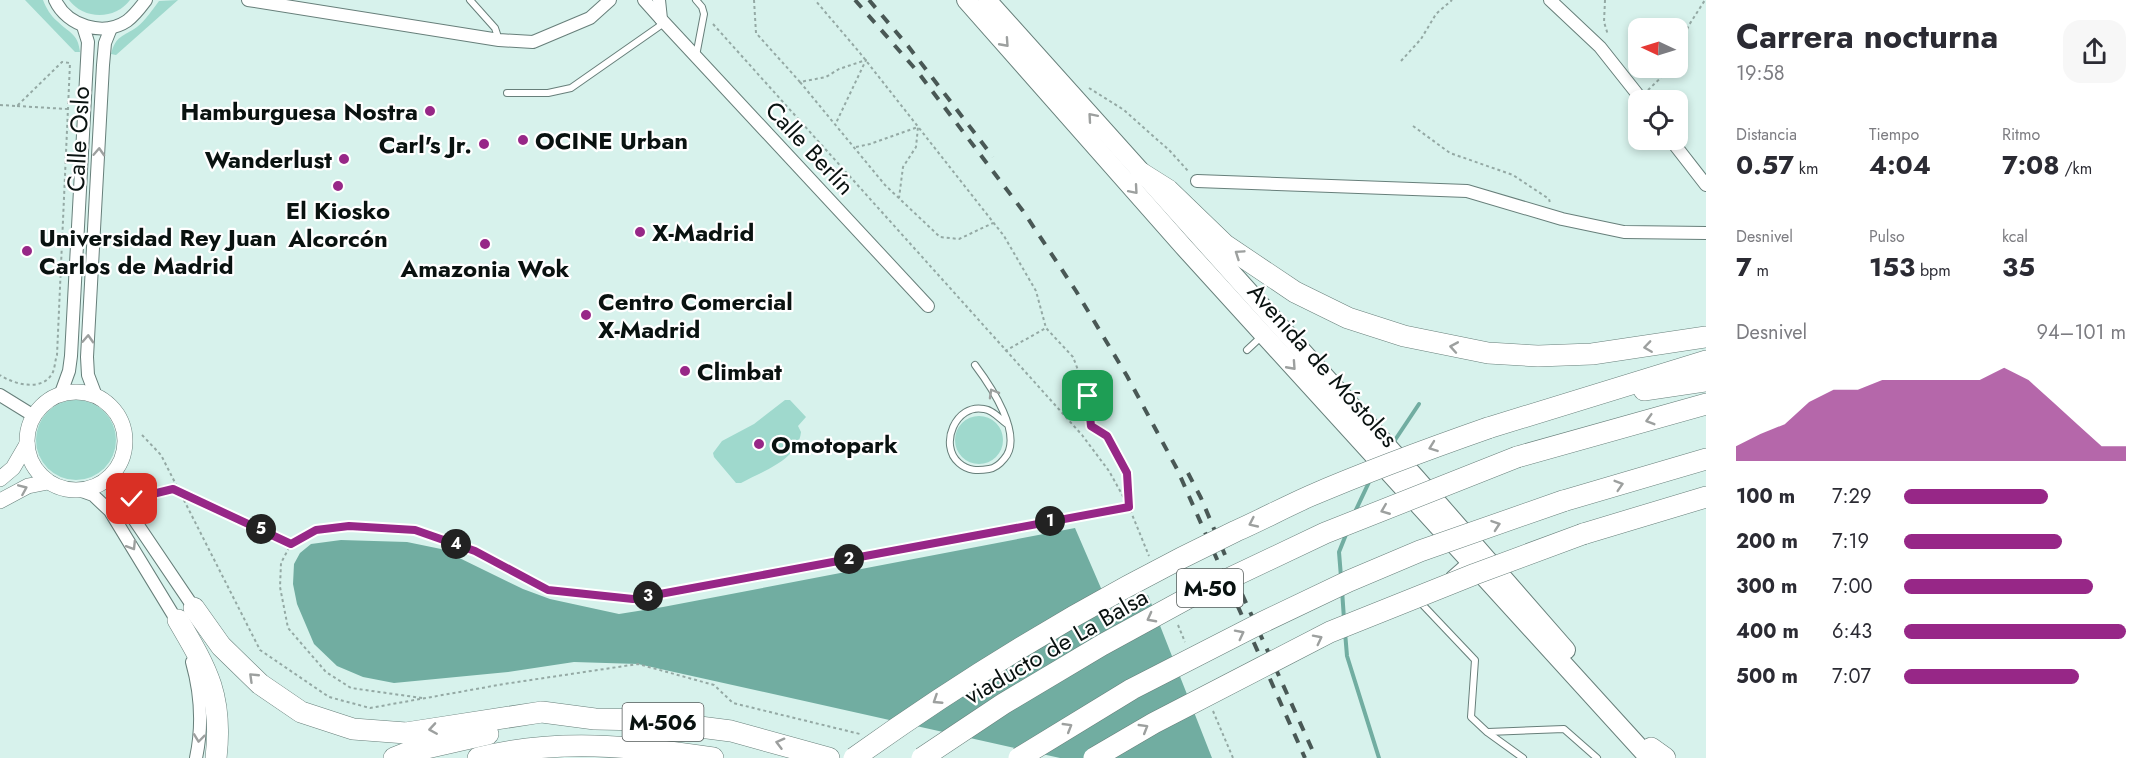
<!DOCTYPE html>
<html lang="es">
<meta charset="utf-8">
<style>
body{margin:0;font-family:Jost,sans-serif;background:#f7f7f7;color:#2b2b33;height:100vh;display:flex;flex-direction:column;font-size:22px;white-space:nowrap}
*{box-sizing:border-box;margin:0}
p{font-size:20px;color:#7c7c81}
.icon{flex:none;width:33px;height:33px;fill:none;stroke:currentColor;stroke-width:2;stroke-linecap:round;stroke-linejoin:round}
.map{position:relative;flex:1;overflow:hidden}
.drawer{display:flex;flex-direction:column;background:#fff;width:450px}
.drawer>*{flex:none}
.needle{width:39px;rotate:274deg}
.tools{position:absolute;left:1628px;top:18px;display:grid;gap:12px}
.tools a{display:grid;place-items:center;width:60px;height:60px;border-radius:12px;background:#fff;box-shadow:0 3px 9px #0003;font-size:30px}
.pin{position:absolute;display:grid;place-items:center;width:51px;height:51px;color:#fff;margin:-26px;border-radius:12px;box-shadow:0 3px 9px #0006}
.km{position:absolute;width:30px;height:30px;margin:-15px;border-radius:50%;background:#222;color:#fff;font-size:16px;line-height:30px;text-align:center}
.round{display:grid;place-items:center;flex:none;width:63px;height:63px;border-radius:18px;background:#f7f7f7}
.headline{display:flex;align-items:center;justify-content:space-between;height:102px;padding:0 30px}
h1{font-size:33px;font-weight:700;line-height:45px}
.figures{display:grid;grid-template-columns:repeat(3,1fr);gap:9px;height:102px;padding:6px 30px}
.figures div{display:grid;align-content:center}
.figures b{font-size:26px;font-weight:700}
.figures small{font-size:16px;font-weight:400}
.figures p{font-size:16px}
.chart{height:168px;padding:12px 30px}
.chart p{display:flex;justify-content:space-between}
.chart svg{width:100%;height:108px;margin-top:6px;fill:#972787;opacity:.7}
ul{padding:0 30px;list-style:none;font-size:20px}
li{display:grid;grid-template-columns:96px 72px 1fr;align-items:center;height:45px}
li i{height:15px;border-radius:8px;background:#972787}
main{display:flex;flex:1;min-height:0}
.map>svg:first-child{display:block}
</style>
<main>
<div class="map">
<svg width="1706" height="758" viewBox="0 0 1706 758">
<rect width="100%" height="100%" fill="#d7f2ec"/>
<g fill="#9fd9cd">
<path d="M25,0H43C46,8 51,16 57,21C69,33 78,33 80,52H75Z"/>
<path d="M69,0H130C115,20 84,20 69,0Z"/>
<path d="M178,0L116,55L111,54C116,35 123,37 137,27C146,20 152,10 159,1Z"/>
<path d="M785,400H790L806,417L798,426L801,432C798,460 763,471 741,483H736L714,457L713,453L722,441L754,424Z"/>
<circle cx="76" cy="440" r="40"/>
<circle cx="979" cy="440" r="24"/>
</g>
<polygon fill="#71ada1" points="1075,528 1110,609 1148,595 1212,758 1060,758 638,664 574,662 508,672 394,683 363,677 337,666 314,644 297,604 293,584 294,564 300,553 311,544 341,540 407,542 441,549 523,589 550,599 619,614 663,607"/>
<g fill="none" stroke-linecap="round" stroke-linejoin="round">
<g stroke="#71ada1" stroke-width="4">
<polyline points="1393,443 1419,404"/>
<polyline points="1354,514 1370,480"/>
<polyline points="1341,577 1339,552 1347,532"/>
<polyline points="1342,590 1344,619"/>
<polyline points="1345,632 1347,656 1379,758"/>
</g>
<g stroke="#677f7a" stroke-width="8">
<g id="service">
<polyline points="470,0 495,28 499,40"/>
<polyline points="696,0 702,7 704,14 696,56"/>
<polyline points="507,93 548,93 571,88 664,23"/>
<polyline points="1247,350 1262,336"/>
<path d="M975,365C990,385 1025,436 1004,459C1000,464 996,468 989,469C978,471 968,471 959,463C938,445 956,403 984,409C993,410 1000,419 1007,424"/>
<polyline points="1450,575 1467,560"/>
<polyline points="1422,600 1420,602 1475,660 1471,717 1487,732 1523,758"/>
<polyline points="1488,732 1564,729 1597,758"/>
</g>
</g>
<g stroke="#677f7a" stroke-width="14">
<g id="minor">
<path d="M55,0C67,26 103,37 127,21C135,15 140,8 146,0"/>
<polyline points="248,0 499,40 533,42 590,18 610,0"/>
<polyline points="644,0 661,19"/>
<polyline points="659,0 661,19 928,306"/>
<polyline points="1550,0 1600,47 1642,100"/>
<polyline points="1671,140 1706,185"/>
<polyline points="1197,181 1467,191 1562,219 1624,232 1706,233"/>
<polyline points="61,393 69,371 71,356 88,42 83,26"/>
<polyline points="0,395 34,416"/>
<polyline points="96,396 88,375 87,357 103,65 105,43 111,28"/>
<polyline points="116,469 115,480 123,503 194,608"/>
<polyline points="79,490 93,495 110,511 180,626"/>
<path d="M192,662C201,694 203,725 196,758"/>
</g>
</g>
<g stroke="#677f7a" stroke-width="16">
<g id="tertiary">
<circle cx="76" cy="441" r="49"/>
<polyline points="0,479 13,468 27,444"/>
<polyline points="0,501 28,486 48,482"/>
</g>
</g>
<g stroke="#677f7a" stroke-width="20">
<g id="primary">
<polyline points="966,0 1183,246 1649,758"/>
<polyline points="987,0 1416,478 1566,650"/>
</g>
</g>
<g stroke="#677f7a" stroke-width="22">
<g id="motorway">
<polyline points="1141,173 1168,190 1225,245 1295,292 1348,318 1404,336 1488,353 1538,356 1592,354 1706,337"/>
<polyline points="1644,390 1706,381"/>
<polyline points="1488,428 1706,361"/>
<polyline points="1517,457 1706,404"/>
<polyline points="1563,501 1706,459"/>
<polyline points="1583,534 1706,497"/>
<polyline points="194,608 221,646 260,684 301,712 353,729 406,733 542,712 595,719 645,720 731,731 829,758"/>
<path d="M178,620C208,671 223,697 216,758"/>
<polyline points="1651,748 1665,758"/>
<polyline points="394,758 409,752 488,734"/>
<path d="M478,758C556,738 634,746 713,758"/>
</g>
</g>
<g stroke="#94a9a4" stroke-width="2" stroke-dasharray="3 3" stroke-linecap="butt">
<polyline points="754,0 756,33 800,82 826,77 839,69 866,60 836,123"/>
<polyline points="1605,0 1604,22 1608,35"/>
<polyline points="713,24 1082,435 1109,471 1129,507 1149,556"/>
<polyline points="1677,51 1689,25 1705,0"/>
<polyline points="1401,61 1421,39 1436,14 1452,0"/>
<polyline points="800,82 885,185 940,237 959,239 993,223"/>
<polyline points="1089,88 1124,110 1170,151 1189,172"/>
<polyline points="1648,90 1671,68"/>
<path d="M0,105L17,106L62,62L70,63L57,355C55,360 55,369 52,374C41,392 13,384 0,375"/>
<polyline points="17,106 67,109"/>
<polyline points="1413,126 1450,153 1513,175 1549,199 1550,203"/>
<polyline points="856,147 870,144 918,127 916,147 903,167 899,198"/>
<polyline points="1005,351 1046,328"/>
<polyline points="142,435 161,455 260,650 329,697 370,708 504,684 638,664 714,685 733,703 860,734"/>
<polyline points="134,498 173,489 291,544"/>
<polyline points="1178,625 1185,642"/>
<polyline points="422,698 351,688 326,672 288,628 280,587 281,563 291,544 316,530 349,526 415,530 475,551 547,590 634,599 1129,507 1127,473 1107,436 1091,426 1088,396 1073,357 1046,328 1036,291 1004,236 860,53 815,0"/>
<polyline points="1213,711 1233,758"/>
</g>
<use href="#service" stroke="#fff" stroke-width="6"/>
<use href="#minor" stroke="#fff" stroke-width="12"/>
<use href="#tertiary" stroke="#fff" stroke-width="15"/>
<use href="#primary" stroke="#fff" stroke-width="18"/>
<use href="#motorway" stroke="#fff" stroke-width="21"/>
<g stroke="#495855" stroke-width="4" stroke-dasharray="10 10" stroke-linecap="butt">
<polyline points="855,0 917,71 1023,211 1076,291 1127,376 1177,469 1305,758"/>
<polyline points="869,0 908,46 993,157"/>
<polyline points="1188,473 1201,498 1225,555"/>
<polyline points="1242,594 1316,758"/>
</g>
<g stroke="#677f7a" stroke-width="22" stroke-linecap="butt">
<g id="motorway-bridge">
<path d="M854,758C974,672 1102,595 1236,531C1261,520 1285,507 1310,496C1368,471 1428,449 1488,428"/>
<polyline points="922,758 1003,704 1102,645 1188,598 1325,533 1517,457"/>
<polyline points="1019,758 1132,689 1261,623 1349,581 1420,551 1563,501"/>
<polyline points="1094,758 1154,723 1330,632 1475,574 1583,534"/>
</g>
</g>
<use href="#motorway-bridge" stroke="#fff" stroke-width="21"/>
</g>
<defs><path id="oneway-chevron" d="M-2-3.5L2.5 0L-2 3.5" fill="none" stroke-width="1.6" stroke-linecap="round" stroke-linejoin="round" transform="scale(1.5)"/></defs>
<g stroke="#9da09f">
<use href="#oneway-chevron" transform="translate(1005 43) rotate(48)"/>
<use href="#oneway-chevron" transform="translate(1092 117) rotate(-131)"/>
<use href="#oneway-chevron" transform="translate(99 152) rotate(-87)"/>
<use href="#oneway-chevron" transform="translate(1134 190) rotate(49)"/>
<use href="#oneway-chevron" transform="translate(1239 254) rotate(-146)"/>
<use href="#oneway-chevron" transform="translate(88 339) rotate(-87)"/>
<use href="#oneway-chevron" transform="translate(1454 347) rotate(-170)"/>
<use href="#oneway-chevron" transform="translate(1648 347) rotate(172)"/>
<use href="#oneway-chevron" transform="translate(1292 366) rotate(48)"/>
<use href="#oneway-chevron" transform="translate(993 393) rotate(-120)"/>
<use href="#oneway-chevron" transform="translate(1650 420) rotate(164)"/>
<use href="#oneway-chevron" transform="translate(1433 447) rotate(160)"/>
<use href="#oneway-chevron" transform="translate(1619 485) rotate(-17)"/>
<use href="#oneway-chevron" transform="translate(23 489) rotate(-23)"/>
<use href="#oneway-chevron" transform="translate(1385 510) rotate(158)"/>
<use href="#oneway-chevron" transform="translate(1253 523) rotate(155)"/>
<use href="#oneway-chevron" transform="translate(1496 525) rotate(-19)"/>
<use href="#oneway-chevron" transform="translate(132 546) rotate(58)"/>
<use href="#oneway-chevron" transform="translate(1151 618) rotate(152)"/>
<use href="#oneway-chevron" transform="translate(1240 634) rotate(-27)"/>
<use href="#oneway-chevron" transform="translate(1318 639) rotate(-27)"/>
<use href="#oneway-chevron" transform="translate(253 677) rotate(-136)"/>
<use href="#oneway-chevron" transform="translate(937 700) rotate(147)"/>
<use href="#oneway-chevron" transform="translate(1068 727) rotate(-31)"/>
<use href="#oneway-chevron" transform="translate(1144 728) rotate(-31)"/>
<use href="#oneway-chevron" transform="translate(433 729) rotate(171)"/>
<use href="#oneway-chevron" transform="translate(199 738) rotate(97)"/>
<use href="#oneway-chevron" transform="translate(780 743) rotate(-165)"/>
</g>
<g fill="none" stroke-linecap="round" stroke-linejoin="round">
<g stroke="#fff" stroke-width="12">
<polyline id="route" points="132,499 173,489 291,544 316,530 349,526 415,530 475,551 548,590 633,599 1129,507 1127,473 1107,436 1091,426 1088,396"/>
</g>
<use href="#route" stroke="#972787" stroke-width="8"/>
</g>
<g fill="#972787" stroke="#fff" stroke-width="2">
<circle cx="430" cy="111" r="6"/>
<circle cx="523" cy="140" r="6"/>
<circle cx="484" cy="144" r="6"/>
<circle cx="344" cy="159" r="6"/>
<circle cx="338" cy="186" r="6"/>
<circle cx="640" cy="232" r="6"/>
<circle cx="485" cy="244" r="6"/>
<circle cx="27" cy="251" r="6"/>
<circle cx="586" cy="315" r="6"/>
<circle cx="685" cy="371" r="6"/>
<circle cx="759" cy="444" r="6"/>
</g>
<g text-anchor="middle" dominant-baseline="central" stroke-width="4.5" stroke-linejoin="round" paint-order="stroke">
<g fill="#fff" stroke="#535958" stroke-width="1.5">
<rect x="1177" y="569" width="66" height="38" rx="4.5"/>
<rect x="622.5" y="703" width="81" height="38" rx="4.5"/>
</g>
<g font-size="22" font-weight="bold" fill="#091210">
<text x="1210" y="588">M-50</text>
<text x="663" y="722">M-506</text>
</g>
<g font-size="24" font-weight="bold" fill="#091210" stroke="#fff" text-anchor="start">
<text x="418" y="111" text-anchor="end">Hamburguesa Nostra</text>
<text x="535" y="140">OCINE Urban</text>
<text x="472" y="144" text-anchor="end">Carl's Jr.</text>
<text x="332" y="159" text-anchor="end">Wanderlust</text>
<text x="338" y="210" text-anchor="middle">El Kiosko<tspan x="338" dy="28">Alcorcón</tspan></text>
<text x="652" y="232">X-Madrid</text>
<text x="39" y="237">Universidad Rey Juan<tspan x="39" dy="28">Carlos de Madrid</tspan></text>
<text x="485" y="268" text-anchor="middle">Amazonia Wok</text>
<text x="598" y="301">Centro Comercial<tspan x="598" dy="28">X-Madrid</tspan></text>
<text x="697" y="371">Climbat</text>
<text x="771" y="444">Omotopark</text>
</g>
<g font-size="24" fill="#091210" stroke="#fff">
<text transform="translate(78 139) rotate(-87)">Calle Oslo</text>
<text transform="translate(810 148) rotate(47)">Calle Berlín</text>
<text transform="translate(1323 365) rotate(48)">Avenida de Móstoles</text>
<text transform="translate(1056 646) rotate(-30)">viaducto de La Balsa</text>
</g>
</g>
</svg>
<div class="tools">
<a><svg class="needle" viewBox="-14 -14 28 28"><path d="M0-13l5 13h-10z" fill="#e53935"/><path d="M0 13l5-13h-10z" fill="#7c7c81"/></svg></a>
<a><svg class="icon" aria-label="locate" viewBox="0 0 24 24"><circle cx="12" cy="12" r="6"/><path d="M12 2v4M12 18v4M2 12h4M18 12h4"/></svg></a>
</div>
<div class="pin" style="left:1088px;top:396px;background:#1e9e55"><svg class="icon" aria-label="arrive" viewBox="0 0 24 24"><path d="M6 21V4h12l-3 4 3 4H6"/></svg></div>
<div class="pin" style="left:132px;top:499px;background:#d93025"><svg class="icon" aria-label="check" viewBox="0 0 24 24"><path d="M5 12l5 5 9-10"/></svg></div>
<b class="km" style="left:1050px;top:521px">1</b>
<b class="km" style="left:849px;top:559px">2</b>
<b class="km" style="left:648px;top:596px">3</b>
<b class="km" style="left:456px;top:544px">4</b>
<b class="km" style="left:261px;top:529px">5</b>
</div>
<section class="drawer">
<div class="headline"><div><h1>Carrera nocturna</h1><p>19:58</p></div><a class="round"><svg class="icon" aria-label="share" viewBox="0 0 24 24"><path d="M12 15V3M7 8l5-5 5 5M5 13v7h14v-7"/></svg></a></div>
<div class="figures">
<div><p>Distancia</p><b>0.57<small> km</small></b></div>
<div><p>Tiempo</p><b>4:04</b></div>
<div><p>Ritmo</p><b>7:08<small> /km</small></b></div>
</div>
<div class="figures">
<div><p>Desnivel</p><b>7<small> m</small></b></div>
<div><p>Pulso</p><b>153<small> bpm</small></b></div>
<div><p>kcal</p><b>35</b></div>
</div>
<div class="chart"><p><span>Desnivel</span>94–101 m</p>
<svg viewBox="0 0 160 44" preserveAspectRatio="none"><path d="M0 44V38L10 33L20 29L30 20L40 15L50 15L60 11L70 11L80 11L90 11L100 11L110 6L120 11L130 20L140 29L150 38L160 38V44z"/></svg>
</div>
<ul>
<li><b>100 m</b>7:29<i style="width:65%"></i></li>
<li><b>200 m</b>7:19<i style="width:71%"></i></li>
<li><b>300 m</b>7:00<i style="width:85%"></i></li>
<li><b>400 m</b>6:43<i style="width:100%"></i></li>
<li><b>500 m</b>7:07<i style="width:79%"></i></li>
</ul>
</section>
</main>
